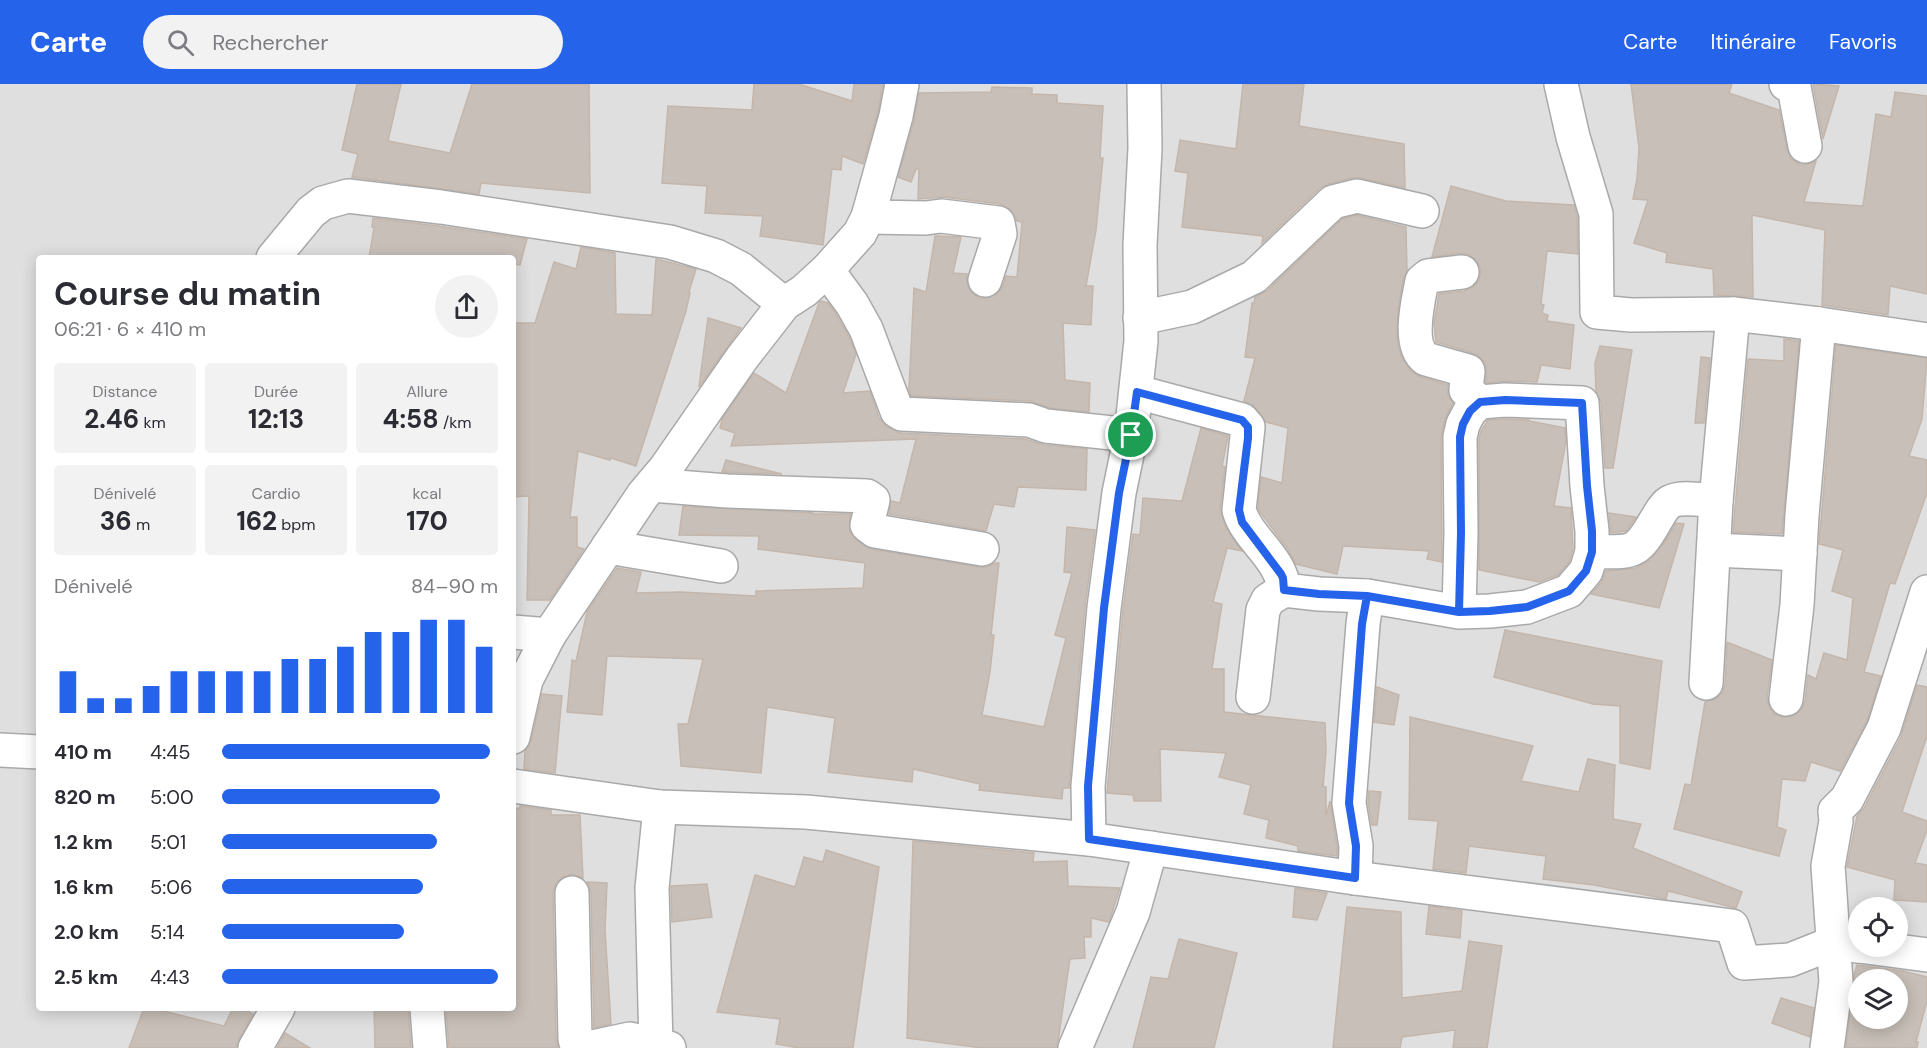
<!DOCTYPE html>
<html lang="fr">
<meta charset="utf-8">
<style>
body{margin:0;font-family:"DM Sans",sans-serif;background:#f2f2f3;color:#2b2b33;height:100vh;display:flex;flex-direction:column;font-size:22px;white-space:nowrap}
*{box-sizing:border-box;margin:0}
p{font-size:20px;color:#7c7c81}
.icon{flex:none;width:33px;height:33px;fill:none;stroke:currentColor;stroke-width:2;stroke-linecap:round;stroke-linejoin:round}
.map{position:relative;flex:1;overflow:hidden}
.side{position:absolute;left:36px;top:171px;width:480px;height:756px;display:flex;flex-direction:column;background:#fff;border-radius:6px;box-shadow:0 3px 15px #0003}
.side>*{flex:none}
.tools{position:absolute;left:1848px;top:813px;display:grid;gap:12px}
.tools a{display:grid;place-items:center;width:60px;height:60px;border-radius:50%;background:#fff;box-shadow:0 3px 15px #0003;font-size:30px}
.pin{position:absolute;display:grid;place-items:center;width:51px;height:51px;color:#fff;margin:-26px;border:3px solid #fff;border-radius:50%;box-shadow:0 2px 6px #0007}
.round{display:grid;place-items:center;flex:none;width:63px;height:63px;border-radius:32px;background:#f2f2f3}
.head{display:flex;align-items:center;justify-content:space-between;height:102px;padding:0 18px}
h1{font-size:33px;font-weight:700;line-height:45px}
.figures{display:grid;grid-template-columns:repeat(3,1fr);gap:9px;height:102px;padding:6px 18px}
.figures div{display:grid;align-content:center;border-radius:6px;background:#f2f2f3;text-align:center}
.figures b{font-size:26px;font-weight:700}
.figures small{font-size:16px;font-weight:400}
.figures p{font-size:16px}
.chart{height:168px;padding:12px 18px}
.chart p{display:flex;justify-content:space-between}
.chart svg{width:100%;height:108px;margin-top:6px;stroke:#2563eb;stroke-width:6}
ul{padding:0 18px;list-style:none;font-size:20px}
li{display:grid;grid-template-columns:96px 72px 1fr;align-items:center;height:45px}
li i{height:15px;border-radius:8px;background:#2563eb}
header{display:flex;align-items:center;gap:36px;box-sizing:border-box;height:84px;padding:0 30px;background:#2563eb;color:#fff}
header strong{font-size:28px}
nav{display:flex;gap:33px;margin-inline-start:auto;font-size:21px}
.search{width:420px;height:54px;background:#f2f2f3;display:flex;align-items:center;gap:15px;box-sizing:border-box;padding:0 21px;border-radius:33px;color:#7c7c81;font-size:22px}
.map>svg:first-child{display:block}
</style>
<header>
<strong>Carte</strong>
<div class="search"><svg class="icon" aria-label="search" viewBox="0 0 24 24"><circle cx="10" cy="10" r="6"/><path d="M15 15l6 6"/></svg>Rechercher</div>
<nav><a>Carte</a><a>Itinéraire</a><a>Favoris</a></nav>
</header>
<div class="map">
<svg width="1927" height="964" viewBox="0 0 1927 964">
<rect width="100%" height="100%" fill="#f2efe9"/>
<path fill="#e0dfdf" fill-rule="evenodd" d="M0,0H1927V964H0ZM39,174H513V924H39ZM1858,824H1898V862H1858ZM1858,896H1898V934H1858Z"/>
<g fill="#c7bfb8" stroke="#c4b6ab" stroke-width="1.5" fill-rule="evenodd">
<polygon points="357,0 401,0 388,57 450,69 472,0 589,0 590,109 481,99 479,110 352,93 358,70 342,66"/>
<polygon points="754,0 799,0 852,17 854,0 883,0 878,28 863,80 842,72 841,86 832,85 823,161 760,152 763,132 705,129 707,102 662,99 668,22 752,26"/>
<polygon points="1243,0 1304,0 1299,42 1404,60 1405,104 1361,94 1352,94 1328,100 1320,104 1262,159 1263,152 1182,143 1188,89 1175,87 1180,56 1236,65"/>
<polygon points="1631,0 1732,0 1729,9 1779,26 1787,65 1791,75 1799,80 1808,80 1816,77 1804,118 1863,122 1876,30 1891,33 1895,8 1927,12 1927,210 1890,202 1888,231 1822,221 1825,146 1752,131 1753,213 1714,211 1713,185 1666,178 1667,169 1634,159 1648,116 1633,115 1637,95 1639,64"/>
<polygon points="1813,0 1839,2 1823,55"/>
<polygon points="992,3 1032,4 1032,10 1057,11 1057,19 1103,22 1100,74 1103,74 1096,146 1086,202 1093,202 1091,241 1063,239 1065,296 1090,299 1089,328 1050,324 1030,317 911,312 909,305 914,204 926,208 935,152 961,153 953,189 967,190 967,200 972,209 979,214 988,214 997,210 1003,202 1006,192 1017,193 1022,138 1017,137 1010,125 1000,120 943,113 918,115 919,85 916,85 911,98 898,93 914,37 919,9 991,8"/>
<polygon points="1451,102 1506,117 1574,121 1577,133 1578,170 1547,167 1541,220 1544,221 1542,229 1548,231 1547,237 1574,241 1570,285 1541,281 1537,298 1506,297 1486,299 1486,281 1480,273 1473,269 1436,258 1434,239 1439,210 1464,207 1473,203 1479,196 1481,186 1477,177 1469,171 1460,169 1432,173"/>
<polygon points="1357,131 1406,143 1407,187 1404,193 1398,225 1397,249 1398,263 1403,276 1412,288 1421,293 1448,301 1448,312 1453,319 1445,335 1441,353 1442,478 1427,475 1429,467 1343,462 1337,490 1296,480 1287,464 1260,428 1258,423 1261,393 1282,399 1288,344 1266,338 1256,324 1244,317 1255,274 1245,273 1252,219 1254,219 1255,213 1267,207 1342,135"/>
<polygon points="373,134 438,142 527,155 520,181 513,180 513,174 369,174 374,143 372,143"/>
<polygon points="581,163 615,169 616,230 652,231 656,175 696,185 689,208 690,209 686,227 636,382 611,374 610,376 578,367 570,433 577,433 577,463 584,465 550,516 527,516 529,412 513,413 513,239 535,239 554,178 576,185"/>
<polygon points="821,217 828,219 836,230 849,253 856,270 843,309 870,307 879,334 887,343 901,349 1025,355 1044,361 1087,365 1086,406 1018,403 1014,423 994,420 986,447 889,430 891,417 900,419 916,355 731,362 735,349 720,344 722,335 754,289 786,309 819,219"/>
<polygon points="708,234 741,244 699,303"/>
<polygon points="1784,255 1799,257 1782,450 1733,448 1748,275 1784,277"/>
<polygon points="1836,261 1927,274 1922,335 1909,372 1927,376 1927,409 1895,500 1890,499 1864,588 1881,592 1867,637 1840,687 1811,678 1805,697 1782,695 1777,743 1786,746 1779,772 1674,745 1685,700 1691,701 1705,618 1715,615 1722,609 1725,601 1727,558 1772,576 1767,613 1769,622 1774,630 1783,633 1793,632 1801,626 1805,617 1808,591 1816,595 1824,569 1847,576 1853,514 1832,507 1843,466 1819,460"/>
<polygon points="1600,262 1632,266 1613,384 1605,384 1601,318 1596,307 1595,279"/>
<polygon points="1701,273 1710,274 1704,339 1695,339"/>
<polygon points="1505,335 1529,336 1529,337 1565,344 1566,357 1554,422 1571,424 1573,465 1569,478 1558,491 1539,498 1479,486 1479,355 1481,347 1488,336"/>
<polygon points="1201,344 1228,352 1222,382 1225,383 1220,425 1226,444 1242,467 1227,464 1213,518 1222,520 1212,585 1224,585 1224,628 1325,639 1326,667 1323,703 1326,703 1326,732 1330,717 1337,763 1337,772 1298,767 1298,762 1266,754 1269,736 1244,730 1251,701 1219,693 1226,669 1160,665 1161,717 1134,717 1133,711 1107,709 1123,526 1133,450 1140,451 1143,414 1182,417"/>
<polygon points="726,376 782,390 722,388"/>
<polygon points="683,422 813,429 813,430 850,430 850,448 856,456 871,465 979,483 988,483 994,479 999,479 991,551 994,551 990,588 982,631 1044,643 1066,554 1055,551 1072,489 1064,488 1067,443 1095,446 1085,522 1069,704 1063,704 1062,715 979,706 980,700 913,685 912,698 828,688 835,634 767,623 761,689 681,682 678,640 688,640 703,575 607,572 602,631 567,628 572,576 576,577 587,528 617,484 641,488 636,509 681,508 756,512 756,507 863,504 865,479 758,465 759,452 679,451"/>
<polygon points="1609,429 1636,433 1626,447 1611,449"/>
<polygon points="1676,439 1684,440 1659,524 1591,510 1601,499 1606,487 1636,484 1650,476 1664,459"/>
<polygon points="1505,546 1662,577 1650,685 1620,679 1620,622 1593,620 1494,593"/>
<polygon points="1917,601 1927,603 1927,652 1902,728 1927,737 1927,746 1915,779 1927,781 1927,818 1894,816 1895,796 1847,783 1857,732 1864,724 1901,653"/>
<polygon points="1377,603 1399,611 1394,641 1374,638"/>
<polygon points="542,610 562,612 555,689 524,685 525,667 531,657"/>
<polygon points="1410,633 1533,662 1521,697 1579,708 1588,675 1615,681 1613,735 1641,740 1633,764 1742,808 1736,824 1668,807 1666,815 1594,801 1543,795 1546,772 1469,762 1466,789 1433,785 1438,737 1409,735"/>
<polygon points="1369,707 1381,708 1377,741 1372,741 1368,718"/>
<polygon points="520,722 551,726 551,731 580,731 583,794 572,790 563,793 556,799 553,809 556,955 558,964 449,964 446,924 513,924 513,725 520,724"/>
<polygon points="913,757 1034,769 1033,778 1067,777 1068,802 1120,804 1109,838 1091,834 1091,853 1084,853 1085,874 1070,875 1057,964 982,964 907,954"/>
<polygon points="826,766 879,783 853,964 799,964 776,960 780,935 717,928 755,791 795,803 804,773 823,778"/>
<polygon points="587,798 607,799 605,846 611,940 594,944 591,809"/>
<polygon points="707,800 712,833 672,838 671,802"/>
<polygon points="1295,804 1327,809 1317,836 1293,833"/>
<polygon points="1429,822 1462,827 1460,854 1426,850"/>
<polygon points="1347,823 1401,828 1402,914 1462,907 1469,857 1502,862 1487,964 1453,964 1455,946 1402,953 1400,964 1333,964"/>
<polygon points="1179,855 1237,869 1214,964 1133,964 1151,893 1168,895"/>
<path d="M1857,881L1903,887L1927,893V917L1916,958H1918L1917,964H1846L1854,891ZM1858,896H1898V934H1858Z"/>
<polygon points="1781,914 1814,924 1810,953 1772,939"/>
<polygon points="144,924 151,924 224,942 233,924 242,924 253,930 239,955 236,964 129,964"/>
<polygon points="374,924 408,924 411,964 375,964"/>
<polygon points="285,949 310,964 277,964"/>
</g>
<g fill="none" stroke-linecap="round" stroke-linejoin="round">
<g stroke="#a9a9a9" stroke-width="36">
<g id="street">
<polyline points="1561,0 1573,53 1596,130 1597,228 1631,231 1733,230 1819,240 1927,256"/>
<polyline points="1786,0 1794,3 1805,62"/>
<polyline points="868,133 926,134 941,132 998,139 1000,150 985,196"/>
<polyline points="273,174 311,128 323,119 348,112 441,123 670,158 716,172 741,185 784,220"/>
<polyline points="827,186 852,220 866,245 897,327 902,330 1029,336 1046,342 1131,351"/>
<path d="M1462,188L1428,192L1422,197C1418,217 1407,261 1426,275L1468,287L1466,306L1480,318"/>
<polyline points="1140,234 1192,223 1254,193 1333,118 1357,112 1422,127"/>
<path d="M1137,308L1242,336L1248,343L1239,426C1247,455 1282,474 1284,506L1319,510L1367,512"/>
<polyline points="652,401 727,407 867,412 873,416 867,441 875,447 982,465"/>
<polyline points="608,463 721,482"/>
<polyline points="1714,466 1800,470"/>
<path d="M1592,468C1632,467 1635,473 1656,436C1660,430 1663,422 1670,418C1681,412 1703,416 1716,417"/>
<polyline points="513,548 549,551"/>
<polyline points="1706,599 1716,417 1733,230"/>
<polyline points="1253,613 1263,526 1268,516 1284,506"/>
<polyline points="1786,615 1797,521 1802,431 1819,240"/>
<polyline points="513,653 526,596 549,551 643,411 665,385 742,274 784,220 804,207 827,186 860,149 868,133 896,32 902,0"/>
<polyline points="0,666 39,668"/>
<polyline points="513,702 660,723 806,728 1089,755 1355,794 1732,842 1744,879 1790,876 1833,859 1858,862"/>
<polyline points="1089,755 1088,702 1104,524 1119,409 1131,351 1141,257 1140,161 1145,64 1144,0"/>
<polyline points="1355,794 1356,762 1349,719 1363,540 1367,512 1459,528 1490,527 1527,523 1569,507 1586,487 1592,468 1592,447 1587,402 1582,319 1505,316 1480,318 1470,327 1463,340 1460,353 1461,449 1459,528"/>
<polyline points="572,809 575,955 577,962 581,964"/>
<polyline points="1859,862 1927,871"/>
<polyline points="427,924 430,964"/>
<polyline points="656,962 652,804 660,723"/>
<polyline points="255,964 278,924"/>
<polyline points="588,964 630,955 669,964"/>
<polyline points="1075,964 1133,828 1151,764"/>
<polyline points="1827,964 1836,898 1828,782 1836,737 1835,727 1847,715 1884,644 1927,508"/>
</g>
</g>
<use href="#street" stroke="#fff" stroke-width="33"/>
</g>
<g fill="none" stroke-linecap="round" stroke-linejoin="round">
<g stroke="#fff" stroke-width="12">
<polyline id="route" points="1131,351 1119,409 1104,524 1088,702 1089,755 1355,794 1356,762 1349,719 1362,540 1367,512 1459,528 1490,527 1527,523 1569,507 1586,487 1592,468 1592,447 1587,402 1582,319 1505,316 1480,318 1470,327 1463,340 1460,353 1461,449 1459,528 1367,512 1319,510 1284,506 1283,494 1281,490 1242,438 1239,426 1248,354 1248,343 1242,336 1137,308 1131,351"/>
</g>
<use href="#route" stroke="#2563eb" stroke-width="8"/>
</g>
</svg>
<div class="tools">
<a><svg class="icon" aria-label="locate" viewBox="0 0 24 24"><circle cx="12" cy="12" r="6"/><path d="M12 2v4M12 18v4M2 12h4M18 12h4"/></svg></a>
<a><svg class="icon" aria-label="layers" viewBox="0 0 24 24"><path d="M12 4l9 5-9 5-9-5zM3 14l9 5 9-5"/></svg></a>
</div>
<div class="pin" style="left:1131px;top:351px;background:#1e9e55"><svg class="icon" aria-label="arrive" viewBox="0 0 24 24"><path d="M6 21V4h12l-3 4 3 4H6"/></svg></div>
<section class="side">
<div class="head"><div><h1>Course du matin</h1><p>06:21 · 6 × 410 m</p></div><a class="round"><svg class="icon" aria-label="share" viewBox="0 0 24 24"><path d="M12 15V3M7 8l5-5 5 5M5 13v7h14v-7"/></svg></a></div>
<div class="figures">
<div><p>Distance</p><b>2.46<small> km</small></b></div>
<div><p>Durée</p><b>12:13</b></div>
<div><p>Allure</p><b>4:58<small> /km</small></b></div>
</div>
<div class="figures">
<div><p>Dénivelé</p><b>36<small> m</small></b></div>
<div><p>Cardio</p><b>162<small> bpm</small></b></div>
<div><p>kcal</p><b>170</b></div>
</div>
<div class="chart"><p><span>Dénivelé</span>84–90 m</p>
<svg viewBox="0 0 160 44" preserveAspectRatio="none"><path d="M5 44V27M15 44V38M25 44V38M35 44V33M45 44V27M55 44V27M65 44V27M75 44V27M85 44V22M95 44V22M105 44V17M115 44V11M125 44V11M135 44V6M145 44V6M155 44V17"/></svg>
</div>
<ul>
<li><b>410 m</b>4:45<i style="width:97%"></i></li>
<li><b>820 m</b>5:00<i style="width:79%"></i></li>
<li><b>1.2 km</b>5:01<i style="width:78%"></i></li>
<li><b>1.6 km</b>5:06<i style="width:73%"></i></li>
<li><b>2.0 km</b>5:14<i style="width:66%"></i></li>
<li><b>2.5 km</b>4:43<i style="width:100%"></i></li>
</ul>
</section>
</div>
